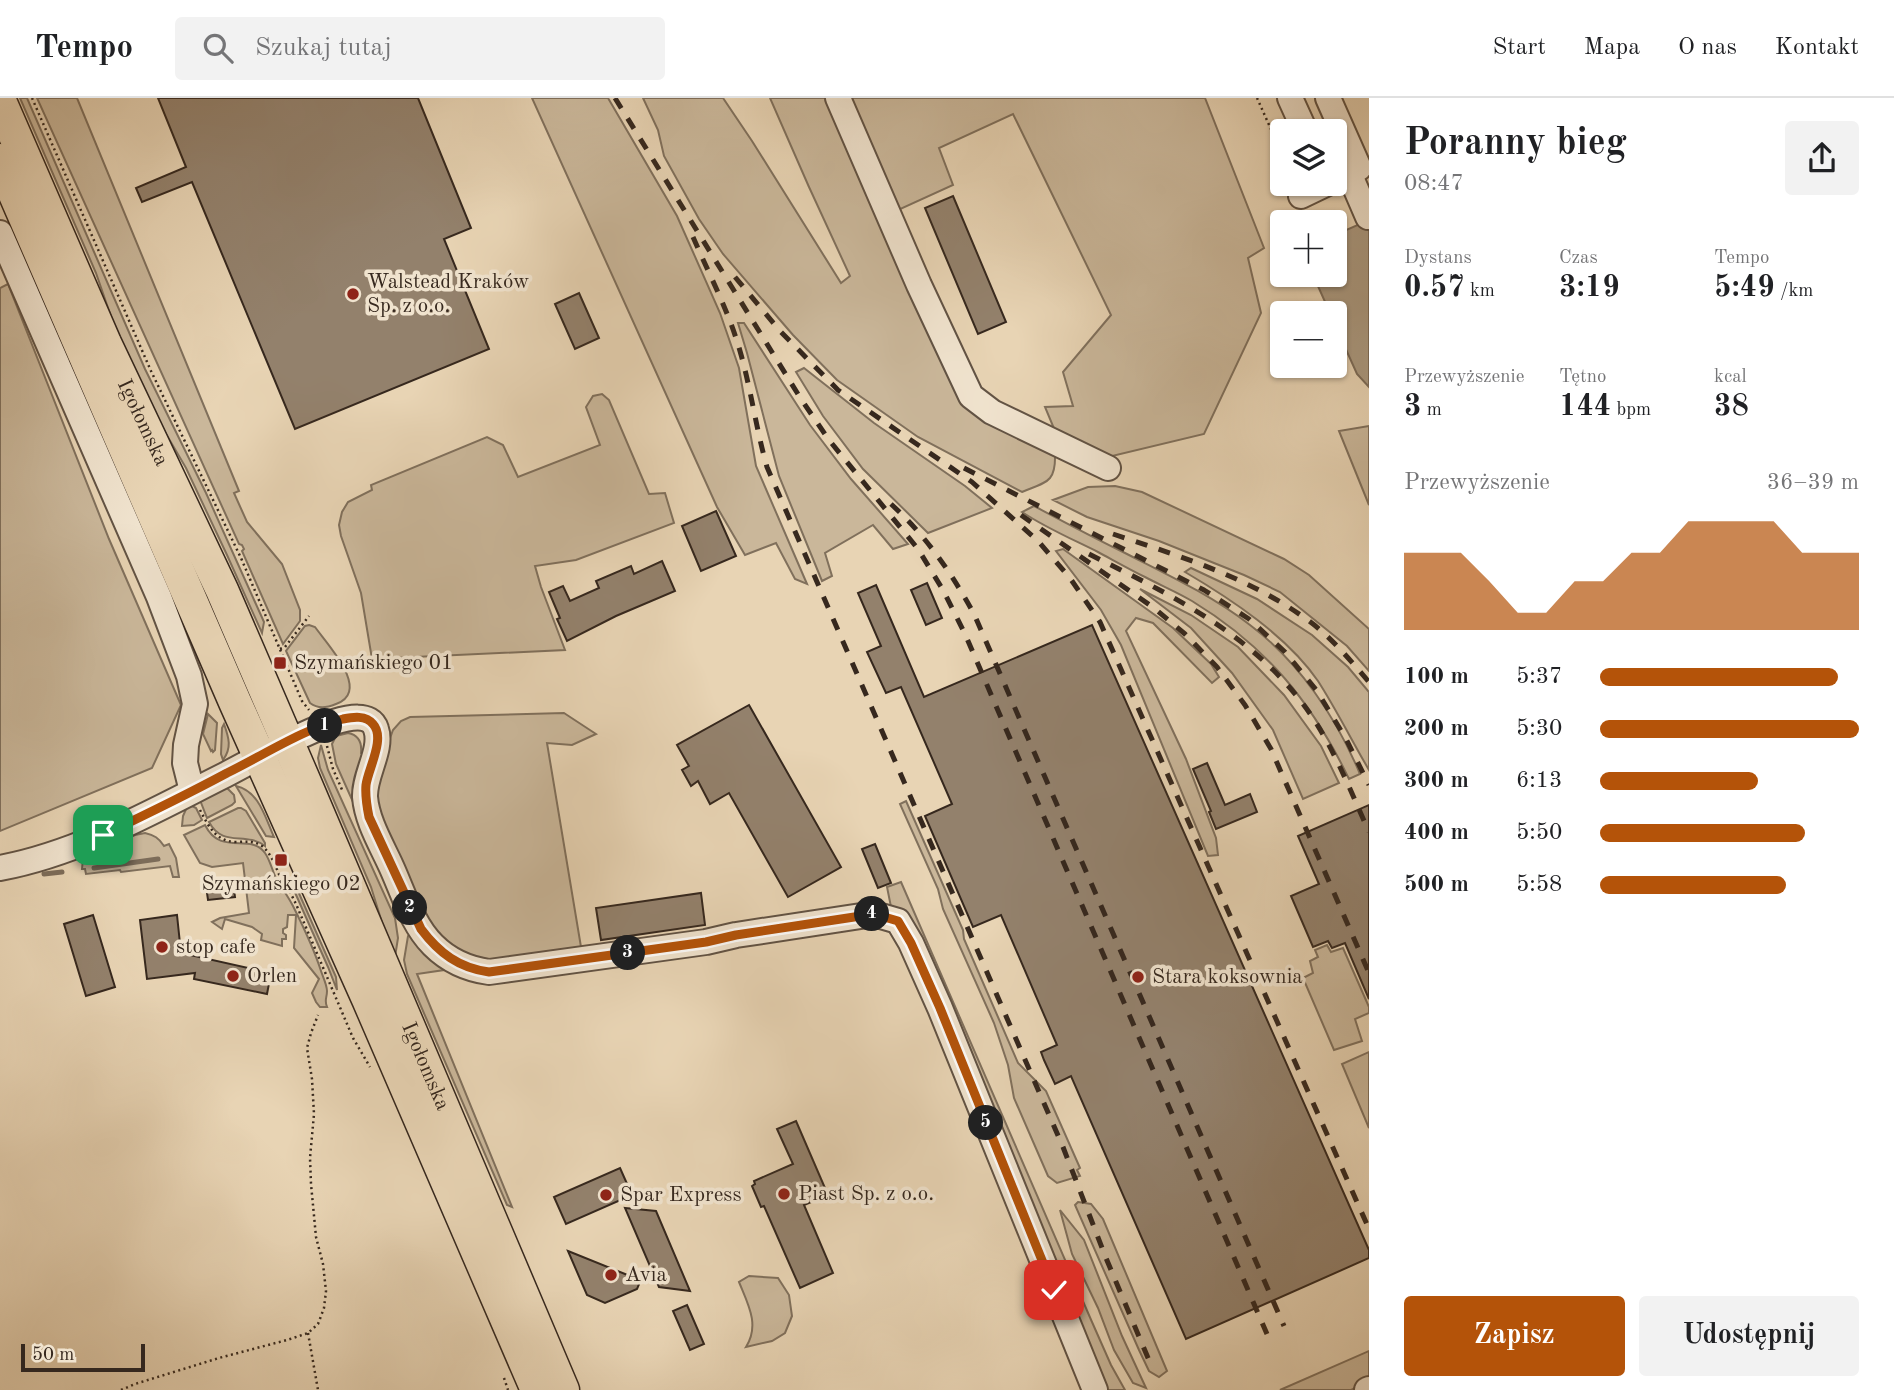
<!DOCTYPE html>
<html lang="pl">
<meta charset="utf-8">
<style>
body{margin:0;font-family:"Old Standard TT",serif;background:#f2f2f2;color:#202124;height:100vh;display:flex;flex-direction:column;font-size:26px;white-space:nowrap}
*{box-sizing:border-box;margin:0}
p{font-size:23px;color:#757577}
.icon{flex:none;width:38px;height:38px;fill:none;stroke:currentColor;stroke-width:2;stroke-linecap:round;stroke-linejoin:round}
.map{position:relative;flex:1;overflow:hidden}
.panel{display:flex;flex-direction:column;background:#fff;width:525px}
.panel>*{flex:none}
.fabs{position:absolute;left:1270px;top:21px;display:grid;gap:14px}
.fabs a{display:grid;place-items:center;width:77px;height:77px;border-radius:7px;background:#fff;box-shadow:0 2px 5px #0004;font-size:35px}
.scale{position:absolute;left:21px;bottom:18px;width:124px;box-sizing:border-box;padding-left:7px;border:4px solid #36281e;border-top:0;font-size:19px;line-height:24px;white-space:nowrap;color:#36281e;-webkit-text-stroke:5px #f0e3ce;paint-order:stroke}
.pin{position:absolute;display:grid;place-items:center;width:60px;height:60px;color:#fff;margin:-30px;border-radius:14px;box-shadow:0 4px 10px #0006}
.km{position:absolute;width:35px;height:35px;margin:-18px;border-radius:50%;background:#222;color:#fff;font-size:19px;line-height:35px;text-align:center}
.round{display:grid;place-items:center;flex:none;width:74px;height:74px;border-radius:7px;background:#f2f2f2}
.summary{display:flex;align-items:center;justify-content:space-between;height:119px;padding:0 35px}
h1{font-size:38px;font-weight:700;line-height:52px}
.metrics{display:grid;grid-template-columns:repeat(3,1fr);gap:10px;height:119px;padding:7px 35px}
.metrics div{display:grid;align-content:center}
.metrics b{font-size:30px;font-weight:700}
.metrics small{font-size:19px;font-weight:400}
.metrics p{font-size:19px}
.chart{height:196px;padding:14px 35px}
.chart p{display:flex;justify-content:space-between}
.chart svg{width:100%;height:126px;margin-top:7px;fill:#b45309;opacity:.7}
.button{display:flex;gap:14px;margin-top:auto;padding:14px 35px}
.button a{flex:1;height:80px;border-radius:7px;background:#b45309;color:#fff;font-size:28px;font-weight:700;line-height:80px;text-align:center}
.button a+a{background:#f2f2f2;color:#202124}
ul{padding:0 35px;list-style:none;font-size:23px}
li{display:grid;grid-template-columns:112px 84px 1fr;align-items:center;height:52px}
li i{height:18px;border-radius:9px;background:#b45309}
header{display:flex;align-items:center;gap:42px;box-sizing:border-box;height:98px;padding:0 35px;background:#fff;border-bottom:2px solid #e0e0e0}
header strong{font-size:33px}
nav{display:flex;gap:38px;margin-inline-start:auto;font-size:24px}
.search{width:490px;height:63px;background:#f2f2f2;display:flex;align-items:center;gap:18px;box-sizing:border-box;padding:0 24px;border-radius:7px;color:#757577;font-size:26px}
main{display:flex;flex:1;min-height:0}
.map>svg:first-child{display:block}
</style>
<header>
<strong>Tempo</strong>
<div class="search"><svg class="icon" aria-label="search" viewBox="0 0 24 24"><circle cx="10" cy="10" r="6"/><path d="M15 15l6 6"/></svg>Szukaj tutaj</div>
<nav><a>Start</a><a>Mapa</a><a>O nas</a><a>Kontakt</a></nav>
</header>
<main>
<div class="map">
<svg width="1369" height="1292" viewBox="0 0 1369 1292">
<rect width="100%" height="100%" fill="#e8d4b4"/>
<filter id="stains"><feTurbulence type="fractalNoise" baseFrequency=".00286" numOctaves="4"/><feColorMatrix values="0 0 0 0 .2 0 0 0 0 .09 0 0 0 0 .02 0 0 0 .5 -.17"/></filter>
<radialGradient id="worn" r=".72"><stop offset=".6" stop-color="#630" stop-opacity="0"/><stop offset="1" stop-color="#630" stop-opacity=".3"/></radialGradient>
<g fill="#cab79a" stroke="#80705c" stroke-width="2">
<polygon points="20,0 27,0 145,271 206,395 264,524 262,535 227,457 186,370 145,300 126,262 96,175"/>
<polygon points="37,0 77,0 239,393 234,395 247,424 282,466 300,512 300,523 283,546 242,453 244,451 242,447 239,446"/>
<polygon points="532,0 608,0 677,118 720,215 739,270 756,368 807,486 795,481 776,445 745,457 717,409"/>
<path d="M643,0H723L752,43L841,185L850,178L809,89L770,0H833L960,288L1055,356C1056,385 1046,384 1022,394L918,339L837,282L793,237L723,156L699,121L664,58L658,32Z"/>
<polygon points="847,0 1205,0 1264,150 1248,160 1261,215 1204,336 1108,359 1055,333 1045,309 1073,308 1063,274 1111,217 1013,16 939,50 953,87 896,113"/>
<polygon points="8,186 109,441 181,607 152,670 0,733 0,190"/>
<polygon points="738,225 744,225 810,327 851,381 908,446 893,451 873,427 825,455 832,478 822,483 779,378 747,255"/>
<polygon points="804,270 874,325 965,388 992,410 928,435 863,371 823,318 796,274"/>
<polygon points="602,296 609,302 649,396 665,395 674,425 576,462 535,468 541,489 565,552 372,561 361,495 341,438 339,427 342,414 348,404 372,392 371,387 487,339 503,347 518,379 600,347 586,309 593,298"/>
<polygon points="1369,328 1369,407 1339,333"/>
<polygon points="1115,388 1142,394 1284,461 1309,477 1369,531 1369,573 1347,548 1280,494 1244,477 1159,443 1087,419 1053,402 1088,389"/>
<path d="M1034,408C1064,424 1094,440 1125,455C1168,477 1211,497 1250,527C1299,564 1336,619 1360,676L1349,681C1312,604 1266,548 1192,503C1177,494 1160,487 1145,479C1129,471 1113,462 1098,454C1072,441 1046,430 1022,414Z"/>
<polygon points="1063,451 1173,530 1211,566 1219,579 1212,585 1153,525 1136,520 1126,533 1186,661 1216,740 1218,757 1208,758 1121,547 1101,512 1056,453"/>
<path d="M1191,470L1257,501L1312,537L1348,569L1369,594V672C1352,643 1336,611 1318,583C1287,538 1231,501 1185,474Z"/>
<polygon points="1140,491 1191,517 1238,549 1284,597 1321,648 1339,685 1303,701 1273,632 1232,575 1191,530"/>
<path d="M309,527L315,529C327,546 372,593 336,606C326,610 318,611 310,605L286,553L305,528Z"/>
<polygon points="564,615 596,636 572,647 547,645 581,849 497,864 457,854 427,824 376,707 377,676 393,632 401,623 410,619"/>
<polygon points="208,616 217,625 215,652 213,654 212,652 211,653 203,636"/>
<path d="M224,626C229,640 232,650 223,662L221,656L222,630Z"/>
<path d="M348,635C359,637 362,645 361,655L365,656L357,713L336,666L332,646L336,638Z"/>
<polygon points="321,647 328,672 395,820 398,840 395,859 393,860 371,789 320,670 318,660"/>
<polygon points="224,687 234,697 235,704 232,707 207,720 200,702"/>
<path d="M236,688C259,693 265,719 274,739L266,738Z"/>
<polygon points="906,703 963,832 964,841 1018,965 1046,993 1080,1070 1077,1072 1080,1078 1057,1085 1048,1078 1014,1000 1008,967 994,925 943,811 938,791 900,706"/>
<polygon points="192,708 196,710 202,722 194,727 182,728 183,718 187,709"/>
<path d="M238,710H241L246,713L265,745V748C245,733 223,750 209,724Z"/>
<path d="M205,727C221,759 250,734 265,755C270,762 272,772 276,780C281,789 288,798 293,808C303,828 314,851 321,873C323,879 327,887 327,893C327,900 324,902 327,909H320L316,904L312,895L319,881L294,850L296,817H288L287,829L283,831V835L286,837V841H282V848L261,842L262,836L252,829L225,821L222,831L212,824L220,820L249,815L243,765L212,769L200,765L184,737Z"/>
<path d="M145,735C154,737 159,740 164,748L169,746L176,760L179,779H173L170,768L121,774L120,772L86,776L85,771H82L83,761L135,737Z"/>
<polygon points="294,784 336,879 337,892 328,869 293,790"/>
<polygon points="901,784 1092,1224 1111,1267 1125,1292 1102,1292 891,809 887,789"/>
<polygon points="413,835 445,868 444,872 417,876 512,1109 507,1107 407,876 404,862 408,838"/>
<polygon points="1327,847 1331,854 1343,850 1369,909 1369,915 1355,921 1362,943 1334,952 1303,880 1313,875 1310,863 1318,859 1315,852"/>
<polygon points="1369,954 1369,1030 1342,966"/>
<polygon points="1078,1104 1091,1106 1103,1121 1167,1273 1159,1279 1149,1273 1139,1252 1075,1107"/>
<polygon points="1060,1112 1084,1142 1122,1238 1146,1290 1133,1285 1114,1252 1098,1210 1072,1156"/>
<path d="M749,1178L778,1180L789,1197L792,1218L785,1235L772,1243L746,1249C760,1227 748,1206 739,1184Z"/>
<polygon points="1369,1253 1369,1284 1351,1292 1280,1292"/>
</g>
<polygon fill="#ab9a81" stroke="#7c6c59" stroke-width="2" points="1369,122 1369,289 1357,276 1335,227 1335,215 1330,215 1313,177 1335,177 1335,137"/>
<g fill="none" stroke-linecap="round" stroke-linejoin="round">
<g stroke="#7c6c59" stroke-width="5">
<polyline points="94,770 158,761"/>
<polyline points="44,776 62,774"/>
</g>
</g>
<g fill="#93816c" stroke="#36281e" stroke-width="2">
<polygon points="158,0 418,0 471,130 444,141 489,251 295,331 192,84 142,104 136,90 186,69"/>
<polygon points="953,98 1006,224 978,236 925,110"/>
<polygon points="579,195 599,240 575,251 555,206"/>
<polygon points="716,413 736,458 701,473 682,428"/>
<polygon points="662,463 675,493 616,518 567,543 557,521 560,520 549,494 563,488 570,503 599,490 596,483 631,468 634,476"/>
<polygon points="927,485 942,520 926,527 911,492"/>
<polygon points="876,487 924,599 1092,527 1369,1152 1369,1160 1186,1241 1071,978 1055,986 1044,962 1041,954 1057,947 1001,817 973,829 925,718 952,706 901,589 886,595 867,554 881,548 858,495"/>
<polygon points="749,607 841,769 788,799 729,695 710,706 698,683 691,688 682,672 689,668 677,647"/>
<polygon points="1207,665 1225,707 1250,696 1257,714 1216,731 1209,714 1211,713 1193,671"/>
<polygon points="1369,707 1369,901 1345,845 1332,850 1328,843 1313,849 1291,798 1319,786 1298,738"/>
<polygon points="875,746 891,785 878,790 862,751"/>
<polygon points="233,785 235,799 208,802 206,788"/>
<polygon points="701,795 705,827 601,842 596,810"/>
<polygon points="93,817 115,889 86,898 64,826"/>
<polygon points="177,817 181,855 271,875 267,896 194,881 195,875 147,881 140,822"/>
<polygon points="796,1023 828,1097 804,1107 833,1175 800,1190 764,1108 761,1109 752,1088 755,1086 754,1083 793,1066 777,1031"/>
<polygon points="620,1070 632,1097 566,1126 554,1099"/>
<polygon points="625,1110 656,1113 690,1193 659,1189"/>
<polygon points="568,1153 630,1178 640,1184 637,1191 605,1205 587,1197"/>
<polygon points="687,1207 704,1246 690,1252 673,1213"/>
</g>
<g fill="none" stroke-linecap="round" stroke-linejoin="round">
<g stroke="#625344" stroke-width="28">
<g id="minor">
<polyline points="838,0 919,187 971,298 992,314 1108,370"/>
<polyline points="1290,0 1305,33"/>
<polyline points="1328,0 1359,70 1335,82"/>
<polyline points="1349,75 1368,119"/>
<polyline points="1301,98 1326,86"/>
<polyline points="0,135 159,499 189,578 195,606 186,647 185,665 192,693"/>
<path d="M0,770C80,755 153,713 225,677C261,658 296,638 334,624C347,620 371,614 376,631C383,651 364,677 365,699C367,723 381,746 391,768C403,794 412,826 433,847C449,863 467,871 489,874L706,844L736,837L874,816L898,823L911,845L940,910L1095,1292"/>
<polyline points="1367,1292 1369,1291"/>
</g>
</g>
<g stroke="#36281e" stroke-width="35">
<g id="major">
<path id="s1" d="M0,3L105,245L222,492L304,682L563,1292"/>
<polyline points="0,62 235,604 368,901 537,1292"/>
</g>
</g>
<g stroke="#36281e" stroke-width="2.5" stroke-dasharray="2 3.5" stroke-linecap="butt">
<polyline points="32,0 151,273 241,460 302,603 309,612"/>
<polyline points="1257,0 1283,58"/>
<polyline points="280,551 285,549 309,518"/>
<polyline points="327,648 333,671 343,694"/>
<path d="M200,712C208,727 215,743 235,744C245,744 253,742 262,748C272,756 276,770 281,781L285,784L296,806L353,940L370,969"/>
<polyline points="308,1235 318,1292"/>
<polyline points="504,1280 508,1292"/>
<polyline points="121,1292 135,1286 219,1260 287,1242 308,1235 318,1226 324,1210 326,1193 323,1166 316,1139 311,1086 310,1060 314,1016 312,981 307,950 311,935 318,917"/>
</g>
<use href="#minor" stroke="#f0e3ce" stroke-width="24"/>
<use href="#major" stroke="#e8d4b4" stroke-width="32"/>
<g stroke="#36281e" stroke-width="5" stroke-dasharray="12 12" stroke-linecap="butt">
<polyline points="615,0 801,301 829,342 918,451 943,492 965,536 1267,1236"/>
<path d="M693,139C709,176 729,214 740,253C751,291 756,331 767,369L1063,1049L1106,1160L1151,1267"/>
<polyline points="735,179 781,234 838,292 972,384 1038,443 1070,480 1100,524 1369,1131"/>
<polyline points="964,370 1204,492 1249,521 1285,554 1317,593 1346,641 1369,687"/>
<path d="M891,406C926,438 951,474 974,516L1284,1228"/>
<polyline points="1021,417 1154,510 1185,536 1217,569 1245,607 1271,651 1369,875"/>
<path d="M1113,436C1182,459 1249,479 1309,523C1332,540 1350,562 1369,584"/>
<path d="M1089,456C1175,499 1260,539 1315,623C1337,658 1352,696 1369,734"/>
</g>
</g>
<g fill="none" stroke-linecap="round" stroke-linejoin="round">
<g stroke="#fff" stroke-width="14">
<path id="route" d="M103,737C145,717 186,697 227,675C264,657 303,631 343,621C353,619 366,617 373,626C386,640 368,671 366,687C365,698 367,709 369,719L421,831C439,855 459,870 489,874L706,844L736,837L874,816L898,823L911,845L940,910L1054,1192"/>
</g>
<use href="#route" stroke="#b45309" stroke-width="9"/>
</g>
<g fill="#8f2418" stroke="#f0e3ce" stroke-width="2.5">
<circle cx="353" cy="196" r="7"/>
<rect x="273" y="558" width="14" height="14" rx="3.5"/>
<rect x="274" y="755" width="14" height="14" rx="3.5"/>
<circle cx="162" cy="849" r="7"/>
<circle cx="233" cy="878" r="7"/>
<circle cx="1138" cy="879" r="7"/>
<circle cx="784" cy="1096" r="7"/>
<circle cx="606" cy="1097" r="7"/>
<circle cx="611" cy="1177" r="7"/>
</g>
<g text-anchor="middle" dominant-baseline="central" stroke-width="7" stroke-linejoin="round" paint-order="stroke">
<g font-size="21" fill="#36281e" stroke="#f0e3ce" text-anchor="start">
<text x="367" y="184">Walstead Kraków<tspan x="367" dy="24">Sp. z o.o.</tspan></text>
<text x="294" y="565">Szymańskiego 01</text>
<text x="281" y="786" text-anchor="middle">Szymańskiego 02</text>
<text x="176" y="849">stop cafe</text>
<text x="247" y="878">Orlen</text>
<text x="1152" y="879">Stara koksownia</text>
<text x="798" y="1096">Piast Sp. z o.o.</text>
<text x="620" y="1097">Spar Express</text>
<text x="625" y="1177">Avia</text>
</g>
<g font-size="21" fill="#36281e" stroke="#f0e3ce">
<text stroke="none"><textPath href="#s1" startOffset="352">Igołomska</textPath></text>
<text stroke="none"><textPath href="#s1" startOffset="1055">Igołomska</textPath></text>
</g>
</g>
<rect width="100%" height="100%" filter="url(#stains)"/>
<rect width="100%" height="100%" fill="url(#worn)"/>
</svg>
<div class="fabs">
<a><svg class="icon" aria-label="layers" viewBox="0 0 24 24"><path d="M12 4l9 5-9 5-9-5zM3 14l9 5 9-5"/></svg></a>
<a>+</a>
<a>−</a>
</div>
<div class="scale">50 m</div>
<div class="pin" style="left:103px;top:737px;background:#1e9e55"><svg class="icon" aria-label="arrive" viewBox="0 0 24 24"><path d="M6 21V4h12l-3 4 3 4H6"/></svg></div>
<div class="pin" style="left:1054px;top:1192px;background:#d93025"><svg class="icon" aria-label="check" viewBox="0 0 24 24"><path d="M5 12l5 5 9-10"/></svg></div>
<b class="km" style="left:325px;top:628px">1</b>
<b class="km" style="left:410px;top:810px">2</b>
<b class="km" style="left:628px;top:855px">3</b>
<b class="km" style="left:872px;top:816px">4</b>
<b class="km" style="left:986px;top:1025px">5</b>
</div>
<section class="panel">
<div class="summary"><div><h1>Poranny bieg</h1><p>08:47</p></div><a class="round"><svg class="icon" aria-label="share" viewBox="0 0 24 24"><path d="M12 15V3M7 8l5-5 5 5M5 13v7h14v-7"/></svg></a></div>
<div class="metrics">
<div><p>Dystans</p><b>0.57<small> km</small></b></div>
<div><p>Czas</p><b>3:19</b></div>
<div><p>Tempo</p><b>5:49<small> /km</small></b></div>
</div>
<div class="metrics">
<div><p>Przewyższenie</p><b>3<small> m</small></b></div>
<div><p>Tętno</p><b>144<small> bpm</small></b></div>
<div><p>kcal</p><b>38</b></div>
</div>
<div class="chart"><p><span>Przewyższenie</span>36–39 m</p>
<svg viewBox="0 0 160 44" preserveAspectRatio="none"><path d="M0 44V17L10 17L20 17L30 27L40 38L50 38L60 27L70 27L80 17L90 17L100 6L110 6L120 6L130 6L140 17L150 17L160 17V44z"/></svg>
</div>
<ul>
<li><b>100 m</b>5:37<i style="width:92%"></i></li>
<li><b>200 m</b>5:30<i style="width:100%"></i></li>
<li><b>300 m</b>6:13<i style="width:61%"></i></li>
<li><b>400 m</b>5:50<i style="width:79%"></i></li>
<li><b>500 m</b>5:58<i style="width:72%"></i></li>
</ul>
<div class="button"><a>Zapisz</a><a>Udostępnij</a></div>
</section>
</main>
